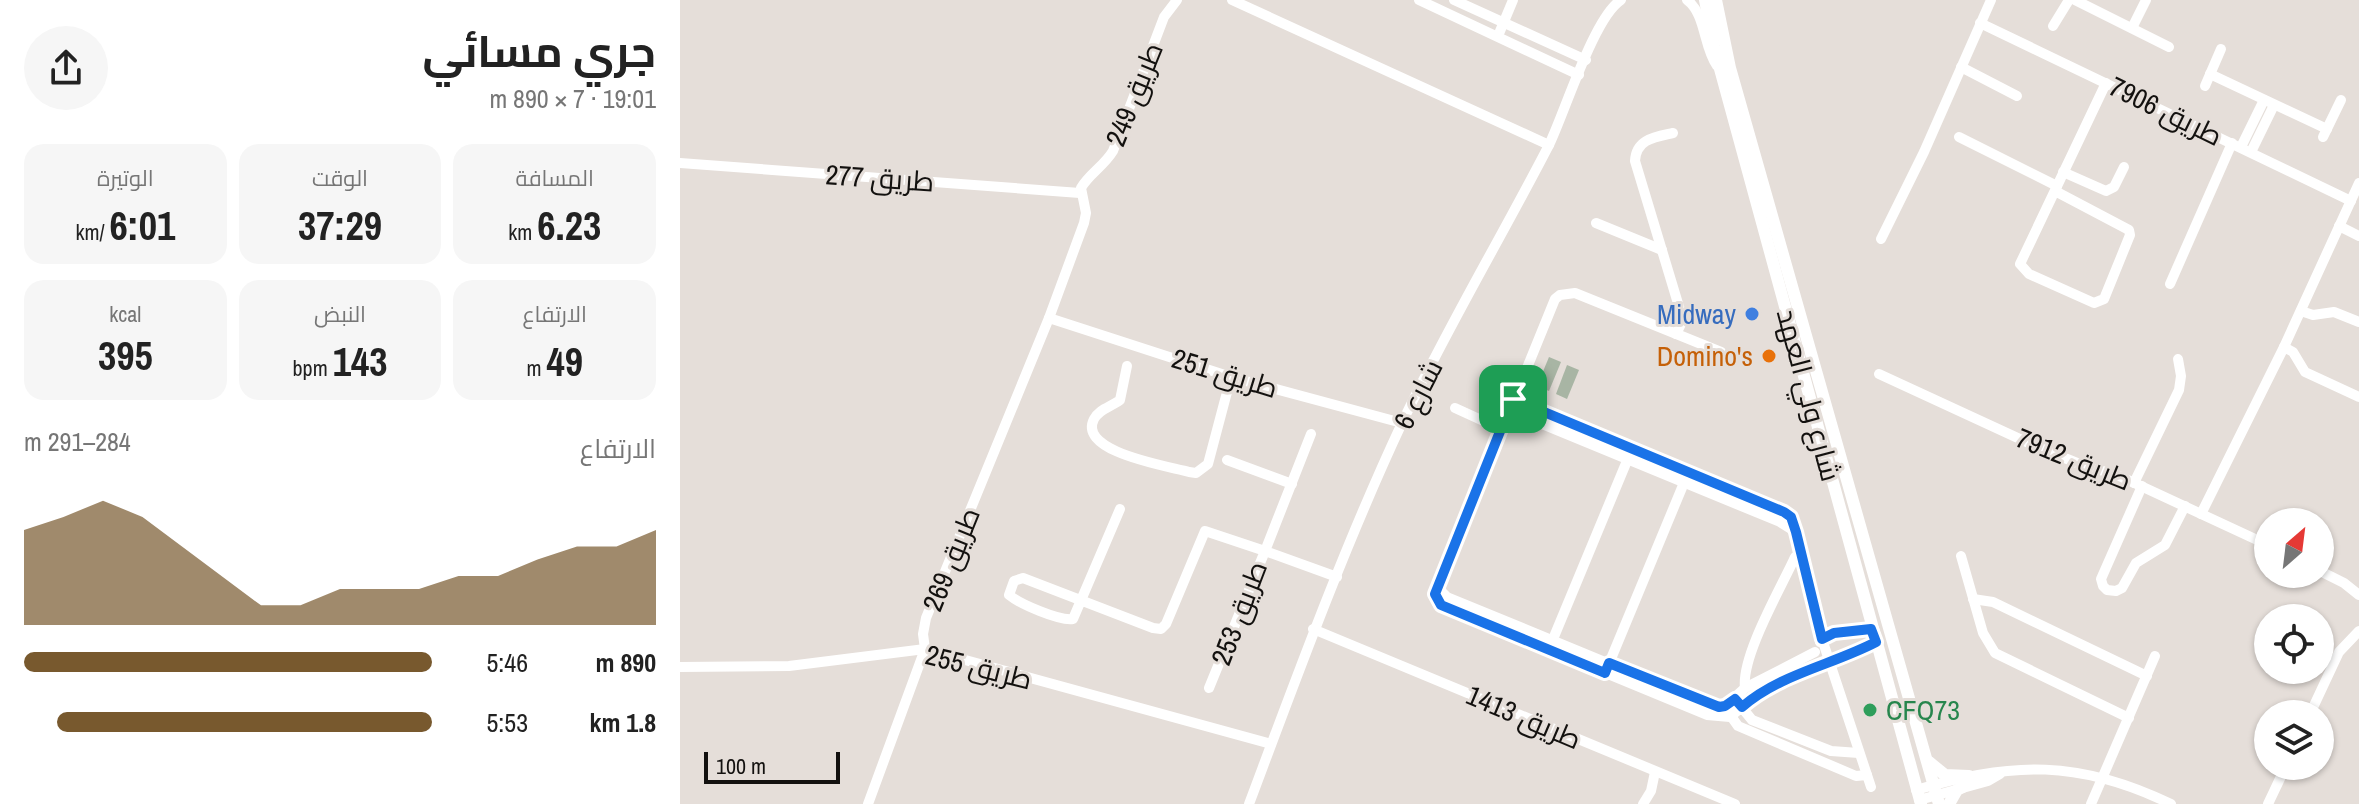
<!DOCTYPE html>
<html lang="ar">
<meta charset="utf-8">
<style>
body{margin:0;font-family:"Archivo Narrow",Cairo,sans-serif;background:#f6f6f6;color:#222;direction:rtl;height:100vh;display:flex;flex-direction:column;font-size:30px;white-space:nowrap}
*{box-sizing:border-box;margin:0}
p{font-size:26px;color:#767676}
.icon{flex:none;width:44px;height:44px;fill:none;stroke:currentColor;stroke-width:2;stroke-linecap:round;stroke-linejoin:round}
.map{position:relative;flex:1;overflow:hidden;direction:ltr}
.panel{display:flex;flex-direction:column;background:#fff;width:680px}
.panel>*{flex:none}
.needle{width:52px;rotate:28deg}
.controls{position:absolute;left:1574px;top:508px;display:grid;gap:16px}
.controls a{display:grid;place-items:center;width:80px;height:80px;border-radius:50%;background:#fff;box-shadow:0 2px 6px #0004;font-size:40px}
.scale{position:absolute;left:24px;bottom:20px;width:136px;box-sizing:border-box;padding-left:8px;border:4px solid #13110f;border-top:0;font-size:22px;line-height:28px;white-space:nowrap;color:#13110f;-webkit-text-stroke:6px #e5ded9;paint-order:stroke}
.pin{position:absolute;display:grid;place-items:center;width:68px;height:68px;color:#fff;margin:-34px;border-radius:16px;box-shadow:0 4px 12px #0006}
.round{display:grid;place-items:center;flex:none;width:84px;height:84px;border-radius:42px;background:#f6f6f6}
.overview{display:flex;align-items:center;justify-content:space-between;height:136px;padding:0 24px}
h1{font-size:44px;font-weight:700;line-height:60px}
.figures{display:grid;grid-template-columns:repeat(3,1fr);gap:12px;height:136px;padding:8px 24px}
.figures div{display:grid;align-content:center;border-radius:20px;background:#f6f6f6;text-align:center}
.figures b{font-size:40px;font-weight:700}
.figures small{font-size:22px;font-weight:400}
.figures p{font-size:22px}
.chart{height:224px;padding:16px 24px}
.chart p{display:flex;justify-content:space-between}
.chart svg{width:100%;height:144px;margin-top:8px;fill:#78592e;opacity:.7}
ul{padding:0 24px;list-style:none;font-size:26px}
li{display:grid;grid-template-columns:128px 96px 1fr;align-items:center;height:60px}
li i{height:20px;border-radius:10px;background:#78592e}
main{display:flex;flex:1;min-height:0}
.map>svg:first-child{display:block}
</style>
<main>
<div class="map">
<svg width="1679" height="804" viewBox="0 0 1679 804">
<rect width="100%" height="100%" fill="#e5ded9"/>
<g fill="#a8b5a4">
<polygon points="869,357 881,362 869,391 857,386"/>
<polygon points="887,365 899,370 887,399 876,394"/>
</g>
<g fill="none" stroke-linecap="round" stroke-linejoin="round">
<g stroke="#fff" stroke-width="10">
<polyline points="552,0 869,145"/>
<polyline points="739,0 899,75"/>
<polyline points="774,0 906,60"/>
<path d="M1007,0C1026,14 1023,46 1037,66"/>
<polyline points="1395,0 1489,47"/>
<polyline points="1300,23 1671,201"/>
<polyline points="1373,26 1389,0"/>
<polyline points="1452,28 1466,0"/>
<polyline points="818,36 833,0"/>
<polyline points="1281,67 1337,96"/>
<polyline points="1530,74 1647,129"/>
<polyline points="1525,86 1541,49"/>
<path d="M993,133C975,137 956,139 955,161L1003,320L996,334"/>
<polyline points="1279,137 1377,186"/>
<polyline points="1643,137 1661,100"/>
<polyline points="1561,147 1584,100"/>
<polyline points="1571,152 1594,105"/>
<polyline points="0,163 400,193"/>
<polyline points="1383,172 1426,191 1434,187 1444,167"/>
<polyline points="1375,191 1449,230 1450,235 1424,299 1414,303 1349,274 1340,264 1426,83"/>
<polyline points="916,223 982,250"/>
<polyline points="1659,226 1679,236"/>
<polyline points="1201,239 1244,152 1311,0"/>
<polyline points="1490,284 1552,143"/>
<polyline points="1621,311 1633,315 1654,312 1679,322"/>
<polyline points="369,318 551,377 722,423"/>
<polyline points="1604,347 1613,352 1625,372 1679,397"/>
<polyline points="1041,352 895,293 880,295 875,299 755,594 761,605 1027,715 1050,717 1073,698 1140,664"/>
<path d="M447,366L440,400C431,407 419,409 414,419C397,452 488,466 509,472L516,473L528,464L551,377"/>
<polyline points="1199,374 1355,446 1407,467 1435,474 1588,545"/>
<polyline points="833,399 1104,512 1111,517 1142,639 1191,787"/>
<polyline points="775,408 821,429"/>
<polyline points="828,410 1100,522 1116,532"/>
<polyline points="631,434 585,551 657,577"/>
<polyline points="547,460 612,484"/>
<polyline points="1454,483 1499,390 1501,376 1498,359"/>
<polyline points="1462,486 1421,579 1423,586 1427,590 1436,591 1442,588 1456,563 1485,545 1505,506"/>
<path d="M440,509L393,619C379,621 340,604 329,595L334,581L343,578L473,628L481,629L486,624L525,531L585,551L529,688"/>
<polyline points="1521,514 1604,347 1679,183"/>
<polyline points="1281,556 1303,633 1315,653 1449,718"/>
<polyline points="1640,571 1664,583 1679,595"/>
<polyline points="759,584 762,592 767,597 1027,704 1045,706 1065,688 1135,652"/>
<polyline points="1293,599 1313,602 1467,676"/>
<polyline points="633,629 1055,804"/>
<polyline points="1140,642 1154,633 1191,629"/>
<polyline points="871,644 949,456"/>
<polyline points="1147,663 1196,642"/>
<polyline points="928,666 1006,478"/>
<polyline points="0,667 109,666 245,649 591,744"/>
<path d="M1065,688C1061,656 1101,588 1115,557L1123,556"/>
<polyline points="1059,704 1072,720 1151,751 1179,753"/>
<polyline points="1048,712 1058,726 1176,776 1187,775"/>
<polyline points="1630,714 1659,652 1679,631"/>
<path d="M1236,790C1332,761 1400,760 1491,804"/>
<polyline points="1239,800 1308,781 1320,774"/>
<path d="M188,804L245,649L243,634L246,618L369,318L404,223L406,213L401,188C409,174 424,166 433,151L484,17L497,0"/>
<path d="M569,804C617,676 664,547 722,423C767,328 821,238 869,145C885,112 914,17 941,0"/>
<polyline points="963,804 971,791 975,772"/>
<polyline points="1411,804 1475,656"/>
<polyline points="1588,804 1606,766"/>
</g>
<g stroke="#fff" stroke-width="12">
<polyline points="1025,0 1034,47 1241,804"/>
<polyline points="1036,0 1050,68 1259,804"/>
<polyline points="1249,762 1265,775 1289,776"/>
<polyline points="1269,804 1277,790 1283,787"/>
</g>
</g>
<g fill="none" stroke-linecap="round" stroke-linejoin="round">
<g stroke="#fff" stroke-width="16">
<path id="route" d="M833,399L1104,512L1111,517L1116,532L1142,639L1154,633L1191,629L1196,642C1152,665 1100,674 1062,707L1055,699L1045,706L1039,707L929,663L925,673L761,605L755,594Z"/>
</g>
<use href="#route" stroke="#1a73e8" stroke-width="10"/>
</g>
<circle fill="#3f7fe0" stroke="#e5ded9" stroke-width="3" cx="1072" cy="314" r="8"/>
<circle fill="#e8710a" stroke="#e5ded9" stroke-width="3" cx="1089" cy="356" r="8"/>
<circle fill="#2e9e5b" stroke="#e5ded9" stroke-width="3" cx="1190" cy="710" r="8"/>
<g text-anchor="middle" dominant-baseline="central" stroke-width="6" stroke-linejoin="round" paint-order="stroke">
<g font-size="28" fill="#13110f" stroke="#e5ded9">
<text transform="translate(454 94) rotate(-68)">طريق 249</text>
<text transform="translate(1486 111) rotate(26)">طريق 7906</text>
<text transform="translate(200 178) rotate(4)">طريق 277</text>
<text transform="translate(545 373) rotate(17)">طريق 251</text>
<text transform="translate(738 394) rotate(-63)">شارع 6</text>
<text transform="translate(1129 395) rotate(75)">شارع ولي العهد</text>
<text transform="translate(1394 459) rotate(22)">طريق 7912</text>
<text transform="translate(271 559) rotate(-68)">طريق 269</text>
<text transform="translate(559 613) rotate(-69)">طريق 253</text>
<text transform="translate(299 667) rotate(14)">طريق 255</text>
<text transform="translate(844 717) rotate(23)">طريق 1413</text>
</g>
<g font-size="28" fill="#366cbe" stroke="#e5ded9" text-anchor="end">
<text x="1056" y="314">Midway</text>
</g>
<g font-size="28" fill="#c56008" stroke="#e5ded9" text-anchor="end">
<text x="1073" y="356">Domino's</text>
</g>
<g font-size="28" fill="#27864d" stroke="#e5ded9" text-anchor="start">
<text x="1206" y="710">CFQ73</text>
</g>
</g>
</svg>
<div class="controls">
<a><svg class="needle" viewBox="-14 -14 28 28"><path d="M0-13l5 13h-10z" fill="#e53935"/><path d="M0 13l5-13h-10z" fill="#767676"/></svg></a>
<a><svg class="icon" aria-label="locate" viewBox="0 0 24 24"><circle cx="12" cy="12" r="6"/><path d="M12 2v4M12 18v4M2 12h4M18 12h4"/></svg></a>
<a><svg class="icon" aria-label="layers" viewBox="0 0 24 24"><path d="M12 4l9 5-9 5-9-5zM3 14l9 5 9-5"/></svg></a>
</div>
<div class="scale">100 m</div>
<div class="pin" style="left:833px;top:399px;background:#1e9e55"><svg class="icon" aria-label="arrive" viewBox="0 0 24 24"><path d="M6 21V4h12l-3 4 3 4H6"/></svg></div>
</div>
<section class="panel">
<div class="overview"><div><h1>جري مسائي</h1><p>19:01 · 7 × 890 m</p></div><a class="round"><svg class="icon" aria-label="share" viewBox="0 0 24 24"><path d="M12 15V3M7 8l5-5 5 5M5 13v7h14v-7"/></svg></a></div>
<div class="figures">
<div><p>المسافة</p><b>6.23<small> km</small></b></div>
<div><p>الوقت</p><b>37:29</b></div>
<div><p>الوتيرة</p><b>6:01<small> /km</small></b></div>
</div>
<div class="figures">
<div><p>الارتفاع</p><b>49<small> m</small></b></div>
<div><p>النبض</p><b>143<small> bpm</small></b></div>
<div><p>kcal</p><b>395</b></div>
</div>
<div class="chart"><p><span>الارتفاع</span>284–291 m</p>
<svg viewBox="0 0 160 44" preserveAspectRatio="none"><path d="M0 44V15L10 11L20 6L30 11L40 20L50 29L60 38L70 38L80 33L90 33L100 33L110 29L120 29L130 24L140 20L150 20L160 15V44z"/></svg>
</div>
<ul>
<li><b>890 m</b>5:46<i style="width:100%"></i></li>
<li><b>1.8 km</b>5:53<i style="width:92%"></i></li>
</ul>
</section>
</main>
